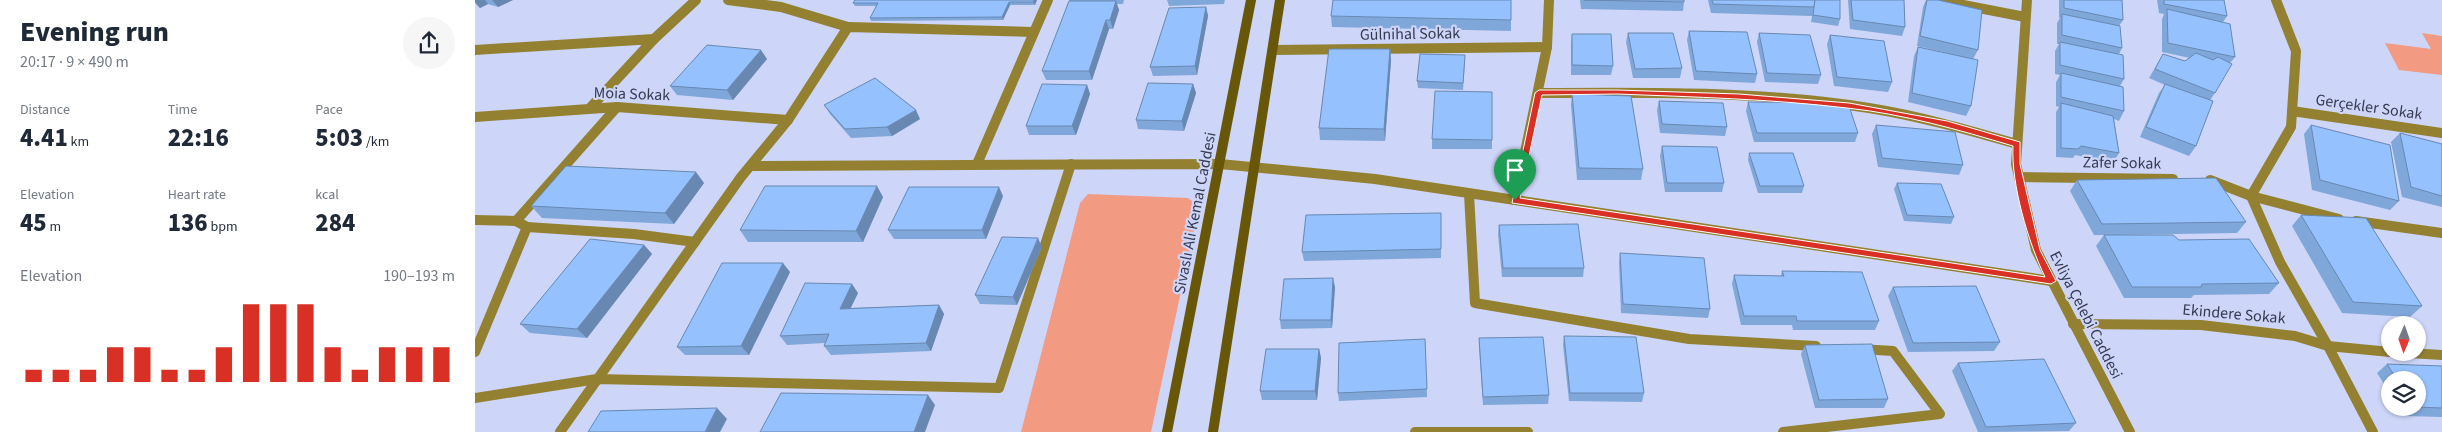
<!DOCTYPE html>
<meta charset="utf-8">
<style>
body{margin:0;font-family:"Source Sans 3",sans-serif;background:#f6f6f7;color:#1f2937;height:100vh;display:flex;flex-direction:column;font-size:19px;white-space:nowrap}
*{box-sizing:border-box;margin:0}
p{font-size:16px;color:#747a83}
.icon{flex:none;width:28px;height:28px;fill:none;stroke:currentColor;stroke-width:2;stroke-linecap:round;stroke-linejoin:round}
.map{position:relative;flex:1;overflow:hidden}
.sheet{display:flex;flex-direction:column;background:#fff;width:475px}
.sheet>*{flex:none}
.needle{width:32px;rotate:182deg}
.buttons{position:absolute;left:1906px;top:316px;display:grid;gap:10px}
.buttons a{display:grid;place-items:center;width:45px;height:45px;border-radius:50%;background:#fff;box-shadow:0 1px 4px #0004;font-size:25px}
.pin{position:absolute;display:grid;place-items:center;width:42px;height:42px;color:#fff;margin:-51px -21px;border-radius:50% 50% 50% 0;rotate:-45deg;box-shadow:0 0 5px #0007}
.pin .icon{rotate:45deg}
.round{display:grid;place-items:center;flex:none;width:52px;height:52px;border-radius:26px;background:#f6f6f7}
.head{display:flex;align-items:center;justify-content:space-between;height:85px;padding:0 20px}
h1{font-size:28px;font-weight:800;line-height:38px}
.metrics{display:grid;grid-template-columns:repeat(3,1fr);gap:8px;height:85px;padding:5px 20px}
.metrics div{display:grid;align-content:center}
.metrics b{font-size:25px;font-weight:800}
.metrics small{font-size:14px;font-weight:400}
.metrics p{font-size:14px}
.chart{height:140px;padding:10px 20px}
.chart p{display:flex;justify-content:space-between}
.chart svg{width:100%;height:90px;margin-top:5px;stroke:#d93025;stroke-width:6}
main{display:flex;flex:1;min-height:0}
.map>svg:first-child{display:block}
</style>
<main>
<section class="sheet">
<div class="head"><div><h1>Evening run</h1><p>20:17 · 9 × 490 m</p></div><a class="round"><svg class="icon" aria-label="share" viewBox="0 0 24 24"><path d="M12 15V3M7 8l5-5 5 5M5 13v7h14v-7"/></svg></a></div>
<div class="metrics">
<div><p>Distance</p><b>4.41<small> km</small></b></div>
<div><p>Time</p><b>22:16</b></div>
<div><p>Pace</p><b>5:03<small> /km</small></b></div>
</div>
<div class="metrics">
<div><p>Elevation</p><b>45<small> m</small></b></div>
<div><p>Heart rate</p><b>136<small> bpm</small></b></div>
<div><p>kcal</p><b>284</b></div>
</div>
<div class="chart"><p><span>Elevation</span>190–193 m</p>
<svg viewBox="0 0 160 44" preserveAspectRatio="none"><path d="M5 44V38M15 44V38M25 44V38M35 44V27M45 44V27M55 44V38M65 44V38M75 44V27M85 44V6M95 44V6M105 44V6M115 44V27M125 44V38M135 44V27M145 44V27M155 44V27"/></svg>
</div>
</section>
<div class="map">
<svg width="1967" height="432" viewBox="0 0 1967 432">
<rect width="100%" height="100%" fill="#cdd5f8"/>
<g fill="#f39a83">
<polygon points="1947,33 1967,36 1967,75 1924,70 1910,43 1956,49"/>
<polygon points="613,194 713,198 724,207 676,432 546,432 605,203"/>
</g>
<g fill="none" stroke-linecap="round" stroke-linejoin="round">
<g stroke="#938031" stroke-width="10">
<polyline points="253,0 306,7 373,27"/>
<polyline points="1463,0 1550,17"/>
<polyline points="1801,0 1821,51 1816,127 1776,196 1805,262 1853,346 1898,432"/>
<polyline points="179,39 221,0"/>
<polyline points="0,50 179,39 116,107"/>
<polyline points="798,50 1072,47"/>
<path d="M1064,93C1174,92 1286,91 1394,108C1444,116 1493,130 1542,144"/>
<polyline points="1817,111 1967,133"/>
<polyline points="0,117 142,107 313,120"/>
<polyline points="502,164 573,0"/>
<polyline points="276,166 745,164 900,179 1040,200 1072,47 1074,0"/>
<polyline points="1544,177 1698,179"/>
<polyline points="1735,180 1776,196 1864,219"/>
<polyline points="994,194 1000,303 1214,339 1341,346"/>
<polyline points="1040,200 1576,281"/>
<polyline points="0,220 41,221"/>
<polyline points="1881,221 1967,233"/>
<polyline points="52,227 159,234 220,242"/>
<polyline points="1598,324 1726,325 1820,336 1853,346 1915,352"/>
<polyline points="0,352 52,227 41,221 142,107"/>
<polyline points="1918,352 1967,355"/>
<polyline points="0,398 122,379 524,388 596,164"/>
<polyline points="85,432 266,177 313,120 373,27 558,32"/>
<polyline points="940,432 1053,432"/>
<polyline points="1308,432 1465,414 1418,351 1385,349"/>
</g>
<polyline stroke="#938031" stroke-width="10" points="1552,0 1541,164 1561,250 1655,432"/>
<g stroke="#685709" stroke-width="10">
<polyline points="692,432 776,0"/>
<polyline points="738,432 805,0"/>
</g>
</g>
<g fill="#80a7da">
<polygon points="0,0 38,0 23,7 13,4 5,8 0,3"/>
<polygon points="380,0 562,0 560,5 535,5 528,20 396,21 395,18 401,6 380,6 378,3"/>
<polygon points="594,0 649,0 648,4 642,4 644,10 638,29 634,29 617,80 571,80 567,71 594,2"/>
<polygon points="692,0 750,0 749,4 694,6"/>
<polygon points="1105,0 1209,0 1209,2 1208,11 1106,9"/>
<polygon points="1233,0 1365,0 1365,19 1363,26 1336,22 1337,16 1236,13"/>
<polygon points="1373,0 1429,0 1430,27 1427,36 1375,29"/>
<polygon points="1451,0 1463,0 1503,50 1498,59 1496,106 1491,116 1433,102 1439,56 1443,47 1486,56 1442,46 1448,7"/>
<polygon points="1584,0 1647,0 1648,20 1644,26 1647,48 1644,54 1649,79 1645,86 1649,111 1644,121 1639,119 1644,153 1638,163 1600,155 1598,158 1581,157 1581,112 1584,107 1581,106 1581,82 1585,75 1580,74 1580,51 1584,44 1582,44 1582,23 1585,18 1584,17"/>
<polygon points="1682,0 1749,0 1752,16 1748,22 1760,57 1755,63 1740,93 1735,100 1721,146 1714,156 1665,137 1684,93 1690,85 1674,78 1688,54 1710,61 1715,58 1687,52 1687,19 1689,14 1684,13"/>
<polygon points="731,7 733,16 722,75 678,76 675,67"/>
<polygon points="856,16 1036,20 1036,31 857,27"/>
<polygon points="1214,31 1282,74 1280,83 1219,80 1212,40"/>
<polygon points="1153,33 1207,68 1205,78 1158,78 1151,42"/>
<polygon points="1284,33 1346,75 1343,84 1290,82 1282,42"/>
<polygon points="1097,34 1138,66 1136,75 1096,75 1096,44"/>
<polygon points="1355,35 1417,82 1413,92 1359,86 1352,44"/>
<polygon points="915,49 916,60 910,141 845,140 844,128"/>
<polygon points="292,59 258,100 202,95 195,86"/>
<polygon points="990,62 988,90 943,88 942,81"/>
<polygon points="718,84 721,93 709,131 663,129 661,120"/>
<polygon points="612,85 615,94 601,135 554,135 551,126"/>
<polygon points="1097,94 1168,169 1166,180 1102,180 1096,105"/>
<polygon points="1184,101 1252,127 1250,136 1185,133 1182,110"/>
<polygon points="1273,102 1383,133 1380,142 1279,142 1271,111"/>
<polygon points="349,105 445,119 417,136 376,138 355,114"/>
<polygon points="1401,125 1488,165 1484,175 1403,167 1397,134"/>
<polygon points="1836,125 1924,201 1915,210 1837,190 1829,134"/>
<polygon points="1925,133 1967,144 1967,207 1927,197 1916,142"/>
<polygon points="957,139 1017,140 1017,149 957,149"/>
<polygon points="1187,146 1249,183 1247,192 1190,192 1185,156"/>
<polygon points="1274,153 1329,186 1327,193 1283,193 1273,160"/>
<polygon points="1602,180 1771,222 1762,233 1640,235 1704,240 1804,283 1794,294 1719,295 1716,298 1649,298 1621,246 1629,235 1619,235 1595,191"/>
<polygon points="229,183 199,224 67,218 56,206"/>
<polygon points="1422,183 1479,217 1476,224 1429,221 1419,189"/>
<polygon points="528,196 511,239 419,239 413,230"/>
<polygon points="408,197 388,242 273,242 265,230"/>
<polygon points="966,213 966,258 829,261 827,252"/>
<polygon points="1826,215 1947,306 1935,317 1867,313 1817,226"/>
<polygon points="1024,225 1109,268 1108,277 1027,277 1023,234"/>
<polygon points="169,245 177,254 112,338 55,333 45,324"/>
<polygon points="567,247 542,305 505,304 500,295"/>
<polygon points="1145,253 1235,309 1233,318 1146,313 1144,262"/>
<polygon points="1307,271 1404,321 1400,330 1318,330 1317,325 1266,325 1257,284 1259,275 1306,276"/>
<polygon points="315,272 274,355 210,355 202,347"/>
<polygon points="860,287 857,328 806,329 805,320"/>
<polygon points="1418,287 1525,342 1519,351 1433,352 1413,296"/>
<polygon points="383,293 375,308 464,305 469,314 456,351 356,355 349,346 350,343 312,345 305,336"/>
<polygon points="1089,336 1169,393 1167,402 1094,401 1088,345"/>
<polygon points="1004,338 1074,395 1073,404 1008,405 1004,347"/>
<polygon points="950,339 952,397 864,401 863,393"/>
<polygon points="1330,345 1413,399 1409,408 1340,408 1326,354"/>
<polygon points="844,349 846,358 842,400 787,400 785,391"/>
<polygon points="1483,363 1601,423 1594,431 1503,432 1477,371"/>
<polygon points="1912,364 1967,366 1967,417 1929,416 1924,408 1942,408 1942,380 1915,380 1915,393 1902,373"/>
</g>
<g fill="#6888b2">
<polygon points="0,0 10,0 13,4 5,8 0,2"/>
<polygon points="17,0 38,0 23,7"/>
<polygon points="559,0 562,0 560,5 558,2"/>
<polygon points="641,1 644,10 638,29 635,20"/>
<polygon points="534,2 535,5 528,20 527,17"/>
<polygon points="731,7 733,16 722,75 720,66"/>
<polygon points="631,20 634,29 617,80 614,71"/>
<polygon points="915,49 916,60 910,141 909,129"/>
<polygon points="286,50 292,59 258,100 252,90"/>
<polygon points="718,84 721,93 709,131 707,121"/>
<polygon points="612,85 615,94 601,135 597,126"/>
<polygon points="441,110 445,119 417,136 412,127"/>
<polygon points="221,172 229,183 199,224 190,213"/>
<polygon points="402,186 408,197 388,242 381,231"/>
<polygon points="524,187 528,196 511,239 507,230"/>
<polygon points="563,238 567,247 542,305 538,297"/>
<polygon points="169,245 177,254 112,338 102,329"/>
<polygon points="308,263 315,272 274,355 266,346"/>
<polygon points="858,278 860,287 857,328 856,320"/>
<polygon points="377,284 383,293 371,318 365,309"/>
<polygon points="464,305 469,314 456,351 451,343"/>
<polygon points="844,349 846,358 842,400 840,391"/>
<polygon points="453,395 460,405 450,432 439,432"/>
<polygon points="242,408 252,419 245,432 230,432"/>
</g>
<g fill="#95c2fe" stroke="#6888b2">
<polygon points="380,0 559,0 558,2 534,2 527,17 395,18 403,3 378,3"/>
<polygon points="858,0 1036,0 1036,20 856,16"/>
<polygon points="1109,0 1209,0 1209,2"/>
<polygon points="1237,0 1340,0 1339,7 1238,4"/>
<polygon points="1340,0 1365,0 1365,19 1338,15"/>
<polygon points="1376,0 1429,0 1430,27 1378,20"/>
<polygon points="1452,0 1463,0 1507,10 1503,50 1445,36"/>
<polygon points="1589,0 1647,0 1648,20 1589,8"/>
<polygon points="1689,0 1749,0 1752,16 1689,4"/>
<polygon points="594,1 641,1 635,20 631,20 614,71 567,71"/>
<polygon points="731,7 720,66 675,67 694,8"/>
<polygon points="1692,9 1755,24 1760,57 1693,43"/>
<polygon points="1587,14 1645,26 1647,48 1587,35"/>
<polygon points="1214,31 1272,32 1282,74 1221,71"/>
<polygon points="1153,33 1198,33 1207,68 1160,69"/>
<polygon points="1284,33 1335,35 1346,75 1292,73"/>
<polygon points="1097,34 1136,34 1138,66 1097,65"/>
<polygon points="1355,35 1409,41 1417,82 1362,77"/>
<polygon points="1585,42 1648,55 1649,79 1585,65"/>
<polygon points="232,45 286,50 252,90 195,86"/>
<polygon points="1443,47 1503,60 1496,106 1437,93"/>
<polygon points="854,49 915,49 909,129 844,128"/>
<polygon points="1721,53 1738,60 1743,57 1757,64 1740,93 1680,69 1688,54 1710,61"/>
<polygon points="945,54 990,55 988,83 942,81"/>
<polygon points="1586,73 1648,87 1649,111 1586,97"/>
<polygon points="400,78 441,110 412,127 370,129 349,105"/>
<polygon points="673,83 718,84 707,121 661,120"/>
<polygon points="567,84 612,85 597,126 551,126"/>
<polygon points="1690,84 1738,101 1721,146 1671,127"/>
<polygon points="960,91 1017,92 1017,140 957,139"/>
<polygon points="1097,94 1156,96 1168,169 1104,168"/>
<polygon points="1184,101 1248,103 1252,127 1187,124"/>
<polygon points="1273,102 1373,103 1383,133 1282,133"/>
<polygon points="1586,103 1638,116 1644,153 1606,146 1603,149 1586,148"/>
<polygon points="1401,125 1480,132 1488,165 1407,158"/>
<polygon points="1836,125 1915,145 1924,201 1845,180"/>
<polygon points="1925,133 1967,144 1967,196 1936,187"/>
<polygon points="1187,146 1242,147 1249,183 1192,183"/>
<polygon points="1274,153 1318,153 1329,186 1285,186"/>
<polygon points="91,166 221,172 190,213 56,206"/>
<polygon points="1741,178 1771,222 1627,224 1602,180"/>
<polygon points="1422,183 1466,184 1479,217 1432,215"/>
<polygon points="290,186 402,186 381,231 265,230"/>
<polygon points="434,187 524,187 507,230 413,230"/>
<polygon points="966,213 966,249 827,252 831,215"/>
<polygon points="1826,215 1891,218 1947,306 1878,302"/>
<polygon points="1103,224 1109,268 1028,268 1024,225"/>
<polygon points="1629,235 1698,235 1704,240 1774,239 1804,283 1727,284 1726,287 1657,287"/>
<polygon points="527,237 563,238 538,297 500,295"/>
<polygon points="115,239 169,245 102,329 45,324"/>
<polygon points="1145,253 1229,258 1235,309 1148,304"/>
<polygon points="247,263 308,263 266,346 202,347"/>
<polygon points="1307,271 1387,272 1404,321 1322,321 1321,316 1269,316 1259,275 1309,276"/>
<polygon points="858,278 856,320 805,320 809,279"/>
<polygon points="330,283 377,284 365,309 464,305 451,343 349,346 354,334 305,336"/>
<polygon points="1501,286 1525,342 1438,343 1418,287"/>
<polygon points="1089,336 1161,337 1169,393 1095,393"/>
<polygon points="1068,337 1074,395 1008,397 1004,338"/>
<polygon points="950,339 952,389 863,393 864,343"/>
<polygon points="1397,344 1413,399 1344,400 1330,345"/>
<polygon points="791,349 844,349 840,391 785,391"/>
<polygon points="1569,359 1601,423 1511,427 1483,363"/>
<polygon points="1912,364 1967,366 1967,408 1942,407 1942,380 1922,380"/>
<polygon points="306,393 453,395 439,432 285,432"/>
<polygon points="242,408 230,432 113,432 126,411"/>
</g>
<path fill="#d93025" stroke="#fff" fill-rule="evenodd" d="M1064,90H1142L1264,94L1374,103L1472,121L1545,142V164L1565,250L1581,281L1576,284L1037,203L1060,93ZM1142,94C1219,97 1296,99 1372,108C1429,114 1484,130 1538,146C1536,184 1553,242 1570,277L1045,198L1067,95Z"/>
<g text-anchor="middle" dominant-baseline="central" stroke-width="4.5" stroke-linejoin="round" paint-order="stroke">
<g font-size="16" fill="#363b52" stroke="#cdd5f8">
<text transform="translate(935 34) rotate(-1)">Gülnihal Sokak</text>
<text transform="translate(157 94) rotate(2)">Moia Sokak</text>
<text transform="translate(1894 107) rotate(8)">Gerçekler Sokak</text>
<text transform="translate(1647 163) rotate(1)">Zafer Sokak</text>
<text transform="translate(720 213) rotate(-79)">Sivaslı Ali Kemal Caddesi</text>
<text transform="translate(1759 314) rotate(5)">Ekindere Sokak</text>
<text transform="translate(1611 315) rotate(63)">Evliya Çelebi Caddesi</text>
</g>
</g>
</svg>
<div class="buttons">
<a><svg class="needle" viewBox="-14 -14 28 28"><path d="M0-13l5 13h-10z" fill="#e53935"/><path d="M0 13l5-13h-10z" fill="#747a83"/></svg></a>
<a><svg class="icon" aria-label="layers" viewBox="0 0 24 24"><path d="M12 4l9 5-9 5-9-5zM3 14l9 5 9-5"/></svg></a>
</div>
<div class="pin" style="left:1040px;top:200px;background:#1e9e55"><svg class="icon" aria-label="arrive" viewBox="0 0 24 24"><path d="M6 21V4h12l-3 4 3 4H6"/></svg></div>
</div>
</main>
